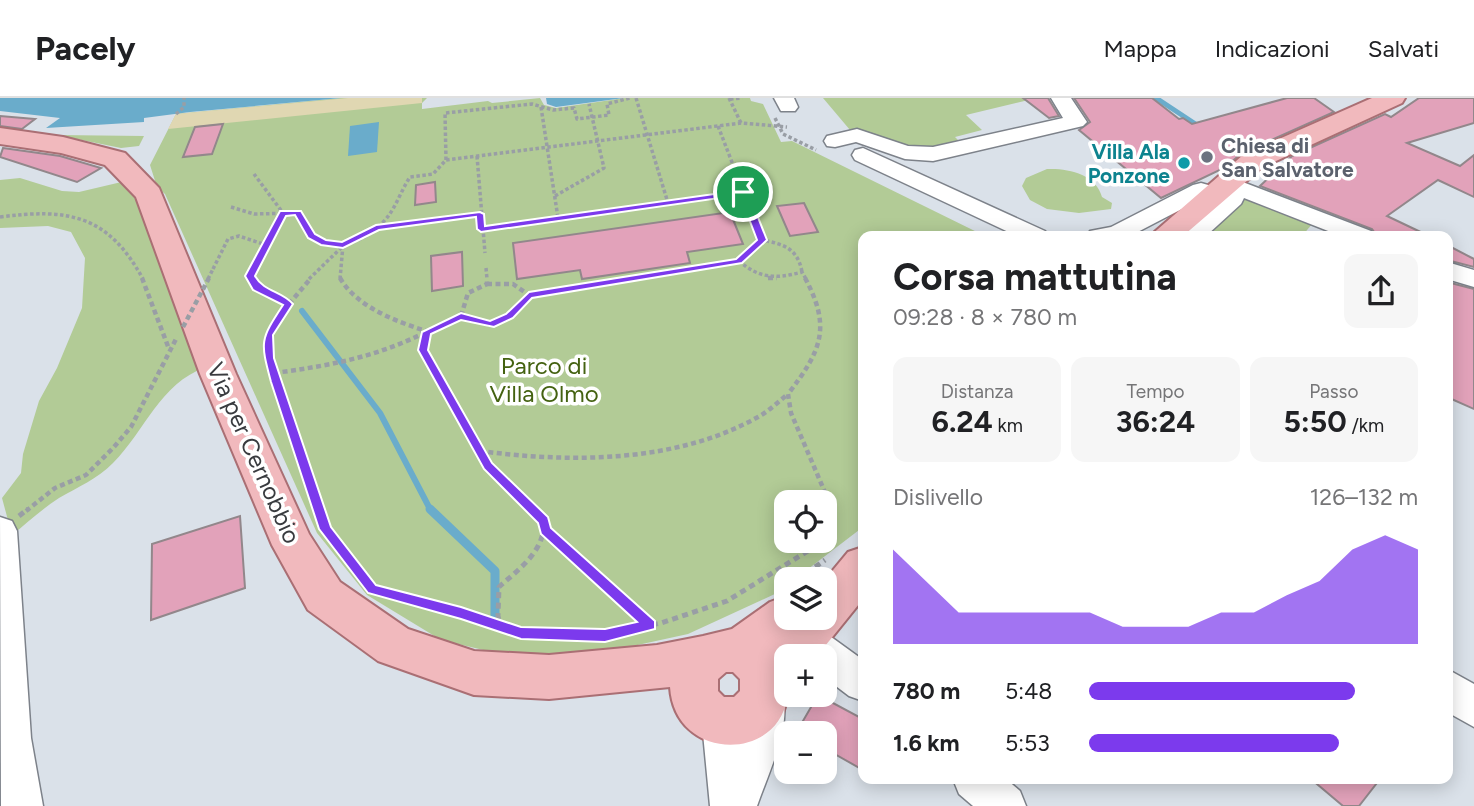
<!DOCTYPE html>
<html lang="it">
<meta charset="utf-8">
<style>
body{margin:0;font-family:Figtree,sans-serif;background:#f6f6f6;color:#202124;height:100vh;display:flex;flex-direction:column;font-size:26px;white-space:nowrap}
*{box-sizing:border-box;margin:0}
p{font-size:23px;color:#757577}
.icon{flex:none;width:38px;height:38px;fill:none;stroke:currentColor;stroke-width:2;stroke-linecap:round;stroke-linejoin:round}
.map{position:relative;flex:1;overflow:hidden}
.details{position:absolute;left:858px;top:133px;width:595px;height:553px;display:flex;flex-direction:column;background:#fff;border-radius:14px;box-shadow:0 4px 18px #0003}
.details>*{flex:none}
.buttons{position:absolute;left:774px;top:392px;display:grid;gap:14px}
.buttons a{display:grid;place-items:center;width:63px;height:63px;border-radius:14px;background:#fff;box-shadow:0 4px 18px #0003;font-size:35px}
.pin{position:absolute;display:grid;place-items:center;width:60px;height:60px;color:#fff;margin:-30px;border:4px solid #fff;border-radius:50%;box-shadow:0 2px 7px #0007}
.round{display:grid;place-items:center;flex:none;width:74px;height:74px;border-radius:14px;background:#f6f6f6}
.summary{display:flex;align-items:center;justify-content:space-between;height:119px;padding:0 35px}
h1{font-size:38px;font-weight:700;line-height:52px}
.metrics{display:grid;grid-template-columns:repeat(3,1fr);gap:10px;height:119px;padding:7px 35px}
.metrics div{display:grid;align-content:center;border-radius:14px;background:#f6f6f6;text-align:center}
.metrics b{font-size:30px;font-weight:700}
.metrics small{font-size:19px;font-weight:400}
.metrics p{font-size:19px}
.chart{height:196px;padding:14px 35px}
.chart p{display:flex;justify-content:space-between}
.chart svg{width:100%;height:126px;margin-top:7px;fill:#7c3aed;opacity:.7}
ul{padding:0 35px;list-style:none;font-size:23px}
li{display:grid;grid-template-columns:112px 84px 1fr;align-items:center;height:52px}
li i{height:18px;border-radius:9px;background:#7c3aed}
header{display:flex;align-items:center;gap:42px;box-sizing:border-box;height:98px;padding:0 35px;background:#fff;border-bottom:2px solid #e0e0e0}
header strong{font-size:33px}
nav{display:flex;gap:38px;margin-inline-start:auto;font-size:24px}
.map>svg:first-child{display:block}
</style>
<header>
<strong>Pacely</strong>
<nav><a>Mappa</a><a>Indicazioni</a><a>Salvati</a></nav>
</header>
<div class="map">
<svg width="1474" height="708" viewBox="0 0 1474 708">
<rect width="100%" height="100%" fill="#dae1e9"/>
<g fill="#b2cb96" fill-rule="evenodd">
<path d="M341,0H427L422,5V11L488,3L492,5L540,0L544,7L556,10L625,0H750L751,3L763,6L781,44L792,43L985,138H863V429L795,481H786V489L777,495L688,536L610,553L518,560L441,542L367,497L317,435L165,96L157,89L150,67L176,16ZM786,404H824V443H786Z"/>
<polygon points="823,0 1037,0 966,17 982,32 955,39 963,47 907,51 850,32"/>
<polygon points="57,37 144,38 139,48 121,50"/>
<path d="M1047,71C1068,70 1096,76 1102,99L1112,105L1111,111L1079,115L1047,111L1030,102L1022,88L1026,80Z"/>
<path d="M20,80L62,93L79,94L130,82L206,269C159,286 146,332 113,365C97,381 78,389 59,400C42,411 27,425 12,437L2,400L21,375L23,356L39,303L57,270L82,210L85,160L71,134L48,128L0,130V82Z"/>
<polygon points="1244,98 1313,125 1302,138 1209,138"/>
</g>
<polygon fill="#e0d7b2" points="348,0 422,0 422,5 168,31 176,16"/>
<g fill="#6aaccb">
<polygon points="0,0 341,0 190,14 144,20 144,24 46,30 60,20 0,13"/>
<polygon points="546,0 624,0 556,9 547,6"/>
<polygon points="379,24 377,54 348,58 350,28"/>
</g>
<g fill="none" stroke-linecap="round" stroke-linejoin="round">
<g stroke="#6aaccb" stroke-width="5">
<polyline points="1156,0 1200,29"/>
<polyline points="1261,66 1284,78"/>
<polyline points="1447,163 1459,169"/>
</g>
<polyline stroke="#6aaccb" stroke-width="6" points="302,213 380,315 431,413"/>
<polyline stroke="#6aaccb" stroke-width="9" points="430,411 495,473 495,525"/>
</g>
<g fill="#e2a2ba" stroke="#92878b" stroke-width="2">
<polygon points="1023,0 1048,0 1059,18 1049,20"/>
<polygon points="1074,0 1152,0 1179,21 1183,20 1192,26 1287,0 1314,0 1334,14 1242,55 1224,70 1161,100 1079,32 1090,24"/>
<polygon points="1419,0 1474,0 1474,25 1407,45 1460,68 1474,57 1474,99 1438,82 1387,118 1429,138 1377,138 1372,131 1260,88 1292,58 1385,16 1391,19"/>
<polygon points="0,18 35,21 22,31 0,28"/>
<polygon points="223,26 212,56 183,59 195,29"/>
<polygon points="3,50 60,58 101,70 77,84 0,59"/>
<polygon points="435,84 436,104 415,107 416,87"/>
<polygon points="804,105 818,134 790,138 777,108"/>
<polygon points="730,114 743,146 687,154 690,165 582,181 580,172 517,181 513,145"/>
<polygon points="1447,147 1474,161 1474,169 1447,162"/>
<polygon points="462,154 463,188 432,193 431,158"/>
<polygon points="1447,184 1474,191 1474,311 1447,299"/>
<polygon points="240,418 245,490 151,522 152,446"/>
<polygon points="818,597 863,621 863,672 824,650 824,635 796,635"/>
<polygon points="1311,681 1380,681 1359,708 1343,708"/>
</g>
<g fill="none" stroke-linecap="round" stroke-linejoin="round">
<g stroke="#7d828a" stroke-width="3">
<g id="minor">
<polygon points="774,0 794,0 798,9 795,13 781,13"/>
<polygon points="1051,0 1071,0 1087,24 1083,28 933,63 905,61 856,44 835,49 827,48 824,43 827,38 857,31 908,48 933,49 1063,20"/>
<polygon points="863,50 1045,133 1048,138 1017,138 855,62 852,57 855,52"/>
<polygon points="1227,78 1371,133 1374,138 1341,138 1244,100 1241,106 1206,138 1181,138 1201,114 1215,103 1203,100 1130,138 1087,138 1090,133 1111,129 1193,87 1201,85 1219,90 1216,85 1219,80"/>
<polygon points="1447,164 1474,172 1474,189 1447,181"/>
<polygon points="0,419 12,423 17,433 31,640 43,708 1,708"/>
<path d="M803,523L816,528L863,562V603L849,598L824,579V558C804,558 793,560 784,540L790,528Z"/>
<polygon points="1447,571 1474,586 1474,629 1447,614"/>
<path d="M765,576L779,582C796,621 770,670 757,708H710L703,635L697,621L703,607L717,601L731,607L741,629L745,595L751,582Z"/>
<polygon points="953,681 1006,681 1020,693 1026,708 973,708 959,696"/>
</g>
</g>
<g stroke="#aa6f74" stroke-width="4">
<g id="major">
<polygon points="1372,0 1405,0 1402,5 1263,69 1183,138 1150,138 1243,57"/>
<path d="M0,30L63,39L125,55L159,90L236,276L309,436L340,484L408,531L474,553L549,557L657,547L703,538L732,531L770,504L786,498V520H824V483L848,454L863,449V501L817,558H786C786,571 788,590 787,600C778,664 675,664 670,589L549,601L474,597L378,563L308,512L272,447L200,276L136,99L105,67L61,55L0,46ZM726,574H733L740,581V593L734,599H724L718,593V581Z"/>
</g>
</g>
<g stroke="#999ea5" stroke-width="3.5" stroke-dasharray="3.5 2.5" stroke-linecap="butt">
<polyline points="636,0 668,105"/>
<polyline points="729,0 741,25"/>
<polyline points="730,1 742,0"/>
<polyline points="541,9 558,120"/>
<polyline points="176,16 184,9 184,0"/>
<polyline points="775,20 783,36 816,52"/>
<path d="M718,28L762,142C784,146 798,151 802,174"/>
<polyline points="477,58 485,155"/>
<polyline points="446,62 445,15 532,6 553,12 574,10 577,21 609,17 607,6 630,0"/>
<polyline points="555,98 604,70 589,6"/>
<path d="M231,109L254,116L298,115C302,123 305,132 312,138C336,159 373,139 389,117C397,106 402,91 410,79L433,76L446,62L741,25L787,29"/>
<path d="M0,119C69,110 108,117 143,181"/>
<polyline points="376,130 480,116"/>
<polyline points="481,131 743,95"/>
<polyline points="739,163 762,142"/>
<polyline points="486,170 487,181"/>
<polyline points="213,171 228,141 239,138 266,147"/>
<polyline points="252,181 250,178 283,115 254,76"/>
<polyline points="309,181 343,148"/>
<polyline points="340,181 343,147"/>
<path d="M626,181L739,163C760,181 776,181 802,174L806,181"/>
</g>
<g stroke="#999ea5" stroke-width="4.5" stroke-dasharray="5 3.5" stroke-linecap="butt">
<polyline points="142,180 169,251"/>
<polyline points="251,180 259,188 289,206 268,237 269,260 319,413"/>
<path d="M340,180C357,209 395,223 426,233"/>
<polyline points="768,180 777,180"/>
<path d="M805,180C832,230 821,253 788,296L791,315L833,413"/>
<polyline points="487,186 513,186 529,197"/>
<polyline points="289,206 311,180"/>
<polyline points="461,218 468,195 487,186 487,180"/>
<path d="M274,275C328,268 377,259 426,234"/>
<path d="M480,353C571,365 676,365 758,319C769,313 778,304 788,296"/>
<polyline points="26,413 55,390 86,377 114,349 131,329 176,241"/>
<polyline points="533,413 488,368 423,252 427,234 461,218 491,227 510,218 529,197 637,180"/>
</g>
<g stroke="#999ea5" stroke-width="5" stroke-dasharray="6 4.5" stroke-linecap="butt">
<polyline points="318,411 325,431 372,491 461,515 500,530"/>
<path d="M532,411L544,423C545,453 520,470 499,489L498,518L501,530L521,535L605,537L661,525L727,503L811,451L817,443"/>
<polyline points="19,418 28,411"/>
<polyline points="546,432 650,527"/>
<polyline points="824,432 834,418 833,411"/>
<polyline points="798,481 825,462"/>
</g>
<use href="#minor" fill="#fff" fill-rule="evenodd"/>
<use href="#major" fill="#f1b9bd" fill-rule="evenodd"/>
<polyline stroke="#999ea5" stroke-width="3.5" stroke-dasharray="3.5 2.5" stroke-linecap="butt" points="208,181 213,171"/>
<polyline stroke="#999ea5" stroke-width="4.5" stroke-dasharray="5 3.5" stroke-linecap="butt" points="183,229 209,180"/>
</g>
<path fill="#7c3aed" stroke="#fff" stroke-width="2" fill-rule="evenodd" d="M743,92L748,94L767,142L742,165L532,200L513,220L494,229L461,222L431,236L428,252L492,365L548,419L551,430L655,523V531L605,544L521,541L461,521L368,495L319,431L271,284C260,243 260,242 283,207L253,192L245,178L280,113H301L315,136L326,142L342,144L376,127L480,114L484,116L485,128ZM740,97L757,142L736,161L529,194L506,216L490,223L461,215L422,234L418,252L484,371L538,425L541,436L637,524L605,531L521,529L461,509L376,487L331,429L282,284L274,260L273,237L293,206C282,193 264,194 255,178L286,118L295,117L308,140L321,147L343,150L379,132L476,119L477,131L481,134Z"/>
<circle fill="#6b7280" stroke="#fff" stroke-width="2.5" cx="1207" cy="59" r="7"/>
<circle fill="#0f9aa8" stroke="#fff" stroke-width="2.5" cx="1184" cy="65" r="7"/>
<g text-anchor="middle" dominant-baseline="central" stroke-width="7" stroke-linejoin="round" paint-order="stroke">
<g font-size="21" font-weight="bold" fill="#5b616d" stroke="#fff" text-anchor="start">
<text x="1221" y="47">Chiesa di<tspan x="1221" dy="24">San Salvatore</tspan></text>
</g>
<g font-size="21" font-weight="bold" fill="#0d838f" stroke="#fff" text-anchor="end">
<text x="1170" y="53">Villa Ala<tspan x="1170" dy="24">Ponzone</tspan></text>
</g>
<g font-size="24" fill="#446211" stroke="#fff">
<text x="544" y="267">Parco di<tspan x="544" dy="28">Villa Olmo</tspan></text>
</g>
<g font-size="24" fill="#393b3f" stroke="#fff">
<text transform="translate(254 355) rotate(66)">Via per Cernobbio</text>
</g>
</g>
</svg>
<div class="buttons">
<a><svg class="icon" aria-label="locate" viewBox="0 0 24 24"><circle cx="12" cy="12" r="6"/><path d="M12 2v4M12 18v4M2 12h4M18 12h4"/></svg></a>
<a><svg class="icon" aria-label="layers" viewBox="0 0 24 24"><path d="M12 4l9 5-9 5-9-5zM3 14l9 5 9-5"/></svg></a>
<a>+</a>
<a>−</a>
</div>
<div class="pin" style="left:743px;top:94px;background:#1e9e55"><svg class="icon" aria-label="arrive" viewBox="0 0 24 24"><path d="M6 21V4h12l-3 4 3 4H6"/></svg></div>
<section class="details">
<div class="summary"><div><h1>Corsa mattutina</h1><p>09:28 · 8 × 780 m</p></div><a class="round"><svg class="icon" aria-label="share" viewBox="0 0 24 24"><path d="M12 15V3M7 8l5-5 5 5M5 13v7h14v-7"/></svg></a></div>
<div class="metrics">
<div><p>Distanza</p><b>6.24<small> km</small></b></div>
<div><p>Tempo</p><b>36:24</b></div>
<div><p>Passo</p><b>5:50<small> /km</small></b></div>
</div>
<div class="chart"><p><span>Dislivello</span>126–132 m</p>
<svg viewBox="0 0 160 44" preserveAspectRatio="none"><path d="M0 44V11L10 22L20 33L30 33L40 33L50 33L60 33L70 38L80 38L90 38L100 33L110 33L120 27L130 22L140 11L150 6L160 11V44z"/></svg>
</div>
<ul>
<li><b>780 m</b>5:48<i style="width:81%"></i></li>
<li><b>1.6 km</b>5:53<i style="width:76%"></i></li>
</ul>
</section>
</div>
